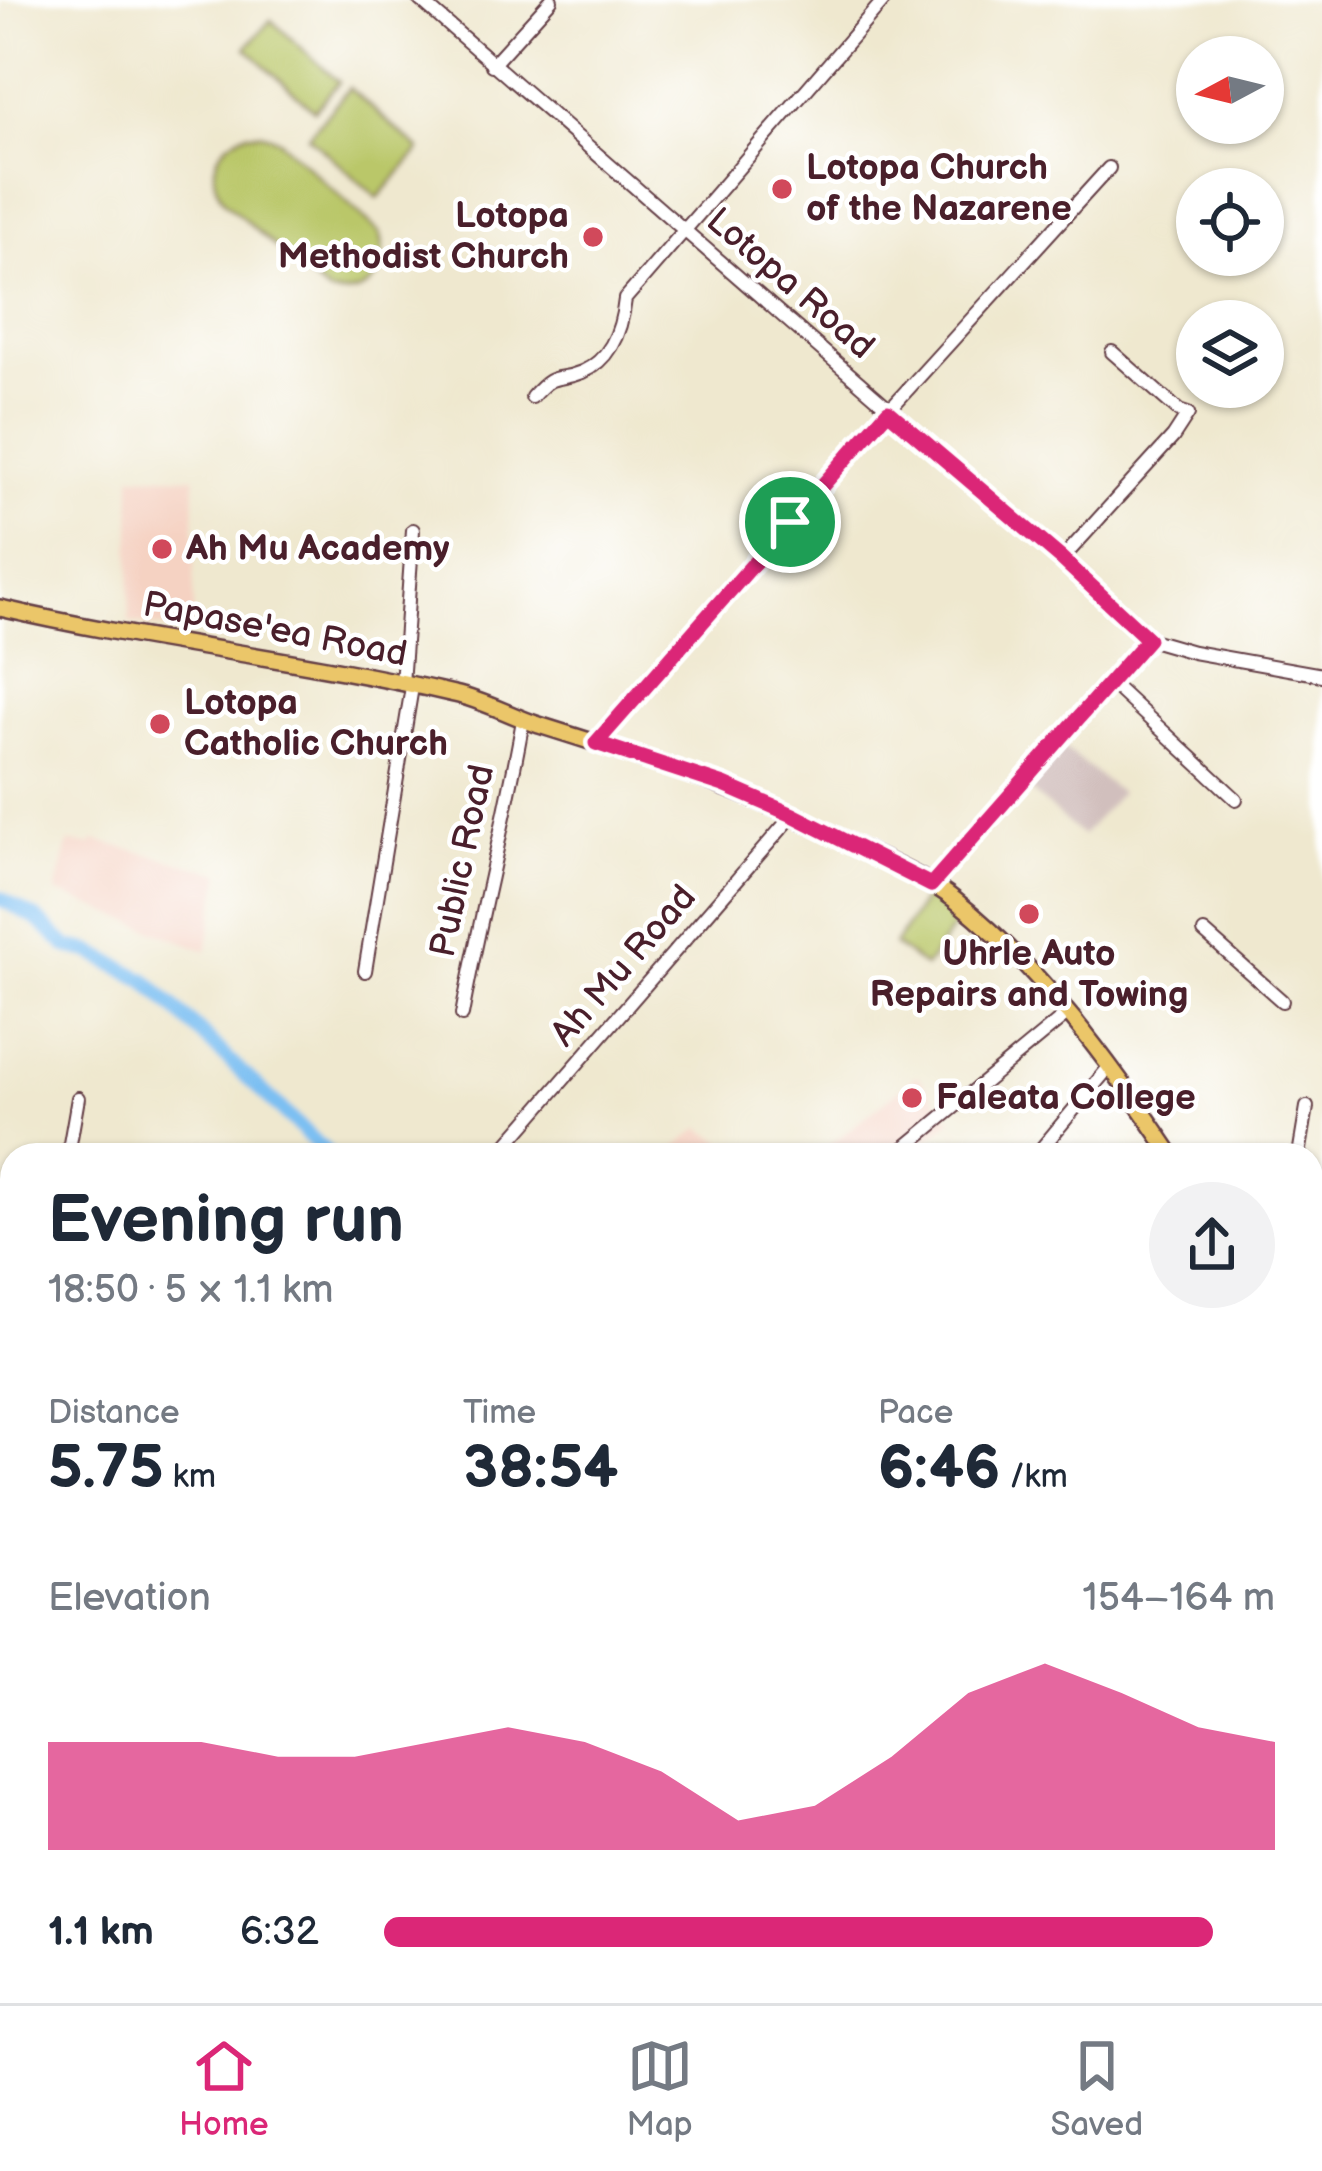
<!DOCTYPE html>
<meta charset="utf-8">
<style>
body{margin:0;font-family:"Balsamiq Sans",sans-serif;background:#f2f2f3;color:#1f2937;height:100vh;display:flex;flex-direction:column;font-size:45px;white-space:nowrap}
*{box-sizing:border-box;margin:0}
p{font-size:39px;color:#747a83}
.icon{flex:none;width:66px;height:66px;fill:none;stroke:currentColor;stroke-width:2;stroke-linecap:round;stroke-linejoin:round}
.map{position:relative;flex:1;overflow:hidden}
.sheet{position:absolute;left:0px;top:1143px;width:1323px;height:861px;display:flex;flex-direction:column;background:#fff;border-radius:36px 36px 0 0;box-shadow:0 3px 9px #0004}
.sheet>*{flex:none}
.needle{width:78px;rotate:263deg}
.fabs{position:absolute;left:1176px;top:36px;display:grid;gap:24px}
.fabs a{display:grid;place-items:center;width:108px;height:108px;border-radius:50%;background:#fff;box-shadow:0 3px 9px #0004;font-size:60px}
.pin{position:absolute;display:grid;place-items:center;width:102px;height:102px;color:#fff;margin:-51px;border:6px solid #fff;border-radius:50%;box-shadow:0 3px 12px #0007}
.round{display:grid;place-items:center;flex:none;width:126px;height:126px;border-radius:63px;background:#f2f2f3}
.head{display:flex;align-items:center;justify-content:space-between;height:204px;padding:0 48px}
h1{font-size:66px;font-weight:800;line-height:90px}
.stats{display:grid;grid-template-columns:repeat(3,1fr);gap:18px;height:204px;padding:12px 48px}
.stats div{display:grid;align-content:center}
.stats b{font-size:60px;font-weight:800}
.stats small{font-size:33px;font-weight:400}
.stats p{font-size:33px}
.chart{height:336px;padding:24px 48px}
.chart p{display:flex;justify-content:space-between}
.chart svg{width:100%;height:216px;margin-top:12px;fill:#db2777;opacity:.7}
ul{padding:0 48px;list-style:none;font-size:39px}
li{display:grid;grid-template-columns:192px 144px 1fr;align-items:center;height:90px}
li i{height:30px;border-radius:15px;background:#db2777}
.tabs{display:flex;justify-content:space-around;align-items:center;height:168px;border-top:3px solid #e0e1e3;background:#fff;font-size:33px;color:#747a83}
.tabs a{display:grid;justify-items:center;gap:6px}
.tabs .active{color:#db2777}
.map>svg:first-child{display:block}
</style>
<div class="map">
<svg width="1322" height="2003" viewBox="0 0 1322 2003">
<rect width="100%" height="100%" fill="#fff"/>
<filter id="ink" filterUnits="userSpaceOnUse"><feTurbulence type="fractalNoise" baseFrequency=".00833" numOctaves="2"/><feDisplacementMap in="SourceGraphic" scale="24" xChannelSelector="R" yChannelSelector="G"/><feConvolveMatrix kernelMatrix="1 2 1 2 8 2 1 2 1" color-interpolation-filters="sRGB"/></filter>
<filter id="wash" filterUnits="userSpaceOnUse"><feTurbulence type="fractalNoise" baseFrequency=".004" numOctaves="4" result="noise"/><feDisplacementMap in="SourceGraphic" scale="48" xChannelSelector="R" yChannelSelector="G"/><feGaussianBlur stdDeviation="2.7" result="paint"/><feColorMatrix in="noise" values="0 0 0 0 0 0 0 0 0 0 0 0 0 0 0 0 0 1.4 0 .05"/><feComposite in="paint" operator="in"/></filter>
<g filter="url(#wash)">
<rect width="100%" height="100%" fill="#efe8cf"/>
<g fill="#f5d2c2">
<polygon points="132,475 195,477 193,632 129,622"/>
<polygon points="94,840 221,873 207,951 56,892 68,843 91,845"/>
<polygon points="917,1075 951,1120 908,1155 818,1155"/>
<polygon points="700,1128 745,1155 667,1155"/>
</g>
<polygon fill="#d1bfbd" points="1062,746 1120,793 1082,836 1026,787"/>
<g fill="#bac769" stroke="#82734a" stroke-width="3">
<polygon points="271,20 339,82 314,110 246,48"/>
<polygon points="349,88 420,150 378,198 308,136"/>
<path d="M246,133H263L279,140L380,233C393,272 369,300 328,293L225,203C205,174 214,146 246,133Z"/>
<polygon points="926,896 959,919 925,967 894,945"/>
</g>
<polygon fill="#93ac5d" stroke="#6e6644" stroke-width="3" points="1322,1850 1322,2003 1230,2003 1236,1992 1311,1992 1311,1868"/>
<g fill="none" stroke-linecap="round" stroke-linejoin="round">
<g stroke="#7cbff2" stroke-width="3">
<polyline points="1311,1861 1322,1843"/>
<polyline points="1224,2003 1231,1992"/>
</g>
<g stroke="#7cbff2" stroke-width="15">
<polyline points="0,898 37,919 68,947 91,952 145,980 329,1155"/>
<polyline points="1311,1621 1322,1630"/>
</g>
</g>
</g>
<g filter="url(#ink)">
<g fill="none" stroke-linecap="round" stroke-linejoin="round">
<g stroke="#633d44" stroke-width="16">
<g id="minor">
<polyline points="420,0 1062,559 1148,639 1193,652 1322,675"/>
<polyline points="492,65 551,0"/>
<path d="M532,397C556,370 555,383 582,372C612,359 622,327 625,299L884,0"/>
<polyline points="1062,559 1173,437 1188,414 1179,411 1112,352"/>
<polyline points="1110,682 1236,799"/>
<polyline points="402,684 413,530"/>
<polyline points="596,743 888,411 1109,168"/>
<polyline points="931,885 1148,639"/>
<polyline points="1204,932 1282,1001"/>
<polyline points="365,971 412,687"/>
<path d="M462,1015C480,916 506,819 523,720"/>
<polyline points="68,1155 78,1098"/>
<polyline points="498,1155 793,815"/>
<polyline points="896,1155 1067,1014"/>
<polyline points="1036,1155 1110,1066"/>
<polyline points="1299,1155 1307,1107"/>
<polyline points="1311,1299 1322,1302"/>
<polyline points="0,1360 12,1367"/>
<polyline points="1311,1717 1322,1722"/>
<polyline points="0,1939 12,1930"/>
<polyline points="146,2003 149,1992"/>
<polyline points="776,2003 780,1992"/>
</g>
</g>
<g stroke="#633d44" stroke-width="20">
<g id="major">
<path d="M0,608C150,643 304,659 454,694C483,700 511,716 539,725C641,757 740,788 835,836C874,856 921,873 955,900C1042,969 1111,1064 1172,1155"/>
<polyline points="1311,1431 1322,1440"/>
<polyline points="0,1744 12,1746"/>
<polyline points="1311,1829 1322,1812"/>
<polyline points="799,1992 833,2003"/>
<polyline points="1204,2003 1211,1992"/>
</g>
</g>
<use href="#minor" stroke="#fff" stroke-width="12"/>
<use href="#major" stroke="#ebc669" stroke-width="15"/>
</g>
</g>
<g fill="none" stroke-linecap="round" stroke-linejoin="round" filter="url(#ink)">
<g stroke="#fff" stroke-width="24">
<polygon id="route" points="888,411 1062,559 1148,639 931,885 793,815 724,785 596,743"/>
</g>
<use href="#route" stroke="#db2777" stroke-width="15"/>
</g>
<g fill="#d1495b" stroke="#fff" stroke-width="4.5">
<circle cx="782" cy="189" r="12"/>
<circle cx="593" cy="237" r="12"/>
<circle cx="162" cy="549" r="12"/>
<circle cx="160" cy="724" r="12"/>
<circle cx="1029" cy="914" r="12"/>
<circle cx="912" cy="1098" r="12"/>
</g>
<g text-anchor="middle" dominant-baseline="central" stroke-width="9" stroke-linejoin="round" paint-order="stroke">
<g font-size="36" font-weight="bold" fill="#4a1f2b" stroke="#fff" text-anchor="start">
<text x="806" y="168">Lotopa Church<tspan x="806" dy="41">of the Nazarene</tspan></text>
<text x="569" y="216" text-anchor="end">Lotopa<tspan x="569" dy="41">Methodist Church</tspan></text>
<text x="186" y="549">Ah Mu Academy</text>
<text x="184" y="703">Lotopa<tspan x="184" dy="41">Catholic Church</tspan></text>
<text x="1029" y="954" text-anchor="middle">Uhrle Auto<tspan x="1029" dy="41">Repairs and Towing</tspan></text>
<text x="936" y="1098">Faleata College</text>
</g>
<g font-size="36" fill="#4a1f2b" stroke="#fff">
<text transform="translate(790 284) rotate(41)">Lotopa Road</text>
<text transform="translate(275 630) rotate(11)">Papase'ea Road</text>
<text transform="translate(463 861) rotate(-78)">Public Road</text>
<text transform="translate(624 966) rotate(-49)">Ah Mu Road</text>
</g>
</g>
</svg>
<div class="fabs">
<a><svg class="needle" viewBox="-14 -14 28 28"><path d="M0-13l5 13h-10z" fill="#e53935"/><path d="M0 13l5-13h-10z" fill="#747a83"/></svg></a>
<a><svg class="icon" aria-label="locate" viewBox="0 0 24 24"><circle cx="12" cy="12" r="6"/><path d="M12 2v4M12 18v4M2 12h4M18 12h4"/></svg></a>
<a><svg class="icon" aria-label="layers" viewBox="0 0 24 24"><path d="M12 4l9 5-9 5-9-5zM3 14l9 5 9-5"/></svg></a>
</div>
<div class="pin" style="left:790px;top:522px;background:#1e9e55"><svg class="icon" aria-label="arrive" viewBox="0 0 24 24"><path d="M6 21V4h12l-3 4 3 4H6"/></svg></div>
<section class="sheet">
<div class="head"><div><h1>Evening run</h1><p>18:50 · 5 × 1.1 km</p></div><a class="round"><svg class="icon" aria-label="share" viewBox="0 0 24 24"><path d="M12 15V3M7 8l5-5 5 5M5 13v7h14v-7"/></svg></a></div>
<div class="stats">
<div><p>Distance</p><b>5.75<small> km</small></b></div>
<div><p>Time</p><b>38:54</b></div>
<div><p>Pace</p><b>6:46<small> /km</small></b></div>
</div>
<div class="chart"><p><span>Elevation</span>154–164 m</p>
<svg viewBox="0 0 160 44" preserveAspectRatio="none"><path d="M0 44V22L10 22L20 22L30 25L40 25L50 22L60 19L70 22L80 28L90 38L100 35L110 25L120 12L130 6L140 12L150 19L160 22V44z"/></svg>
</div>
<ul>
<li><b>1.1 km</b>6:32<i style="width:93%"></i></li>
</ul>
</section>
</div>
<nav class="tabs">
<a class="active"><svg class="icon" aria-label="home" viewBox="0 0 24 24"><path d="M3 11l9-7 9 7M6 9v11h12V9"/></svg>Home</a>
<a><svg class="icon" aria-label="map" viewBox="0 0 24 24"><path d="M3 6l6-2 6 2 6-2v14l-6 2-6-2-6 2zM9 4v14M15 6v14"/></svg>Map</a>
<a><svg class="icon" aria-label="saved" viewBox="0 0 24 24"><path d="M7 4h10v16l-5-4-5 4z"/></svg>Saved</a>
</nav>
